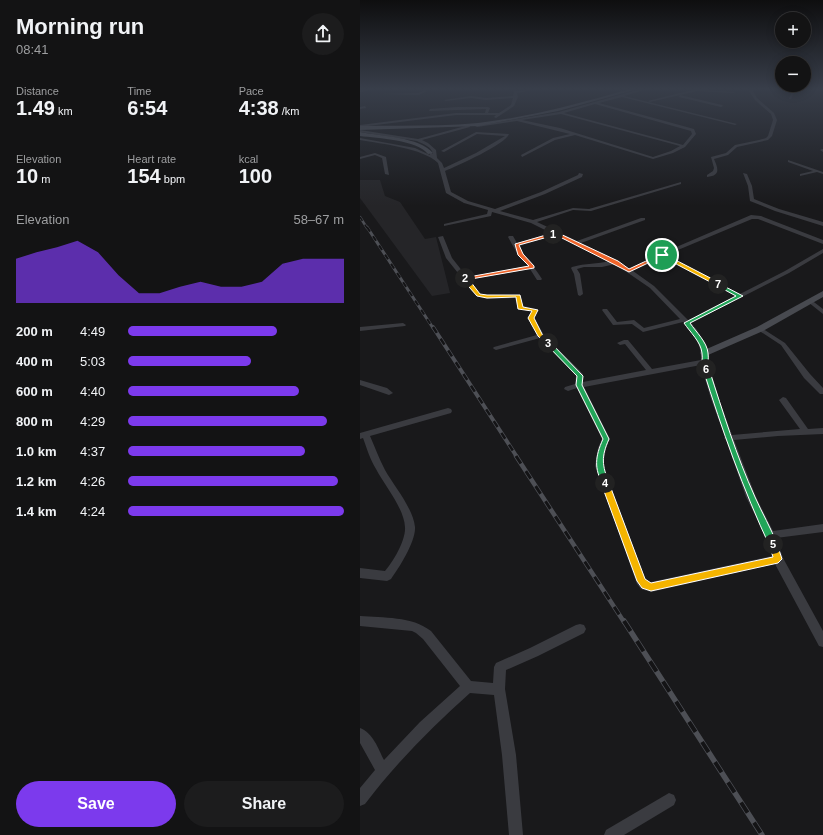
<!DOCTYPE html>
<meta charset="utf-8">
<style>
body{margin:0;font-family:Helvetica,sans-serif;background:#1c1c1d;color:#f1f3f6;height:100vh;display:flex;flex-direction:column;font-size:15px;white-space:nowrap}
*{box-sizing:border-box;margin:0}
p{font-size:13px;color:#9d9ea0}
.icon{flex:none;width:22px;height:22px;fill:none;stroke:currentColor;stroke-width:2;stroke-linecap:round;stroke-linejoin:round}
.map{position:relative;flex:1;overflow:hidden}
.side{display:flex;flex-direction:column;background:#131314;width:360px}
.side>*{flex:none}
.tools{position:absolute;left:415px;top:12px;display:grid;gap:8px}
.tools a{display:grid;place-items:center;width:36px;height:36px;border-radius:50%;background:#131314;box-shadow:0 2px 10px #0003,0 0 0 1px #323234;font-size:20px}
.pin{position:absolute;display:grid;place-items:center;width:34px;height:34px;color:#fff;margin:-17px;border:2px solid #fff;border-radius:50%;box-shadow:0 1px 4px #0007}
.km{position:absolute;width:20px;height:20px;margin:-10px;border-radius:50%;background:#222;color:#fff;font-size:11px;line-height:20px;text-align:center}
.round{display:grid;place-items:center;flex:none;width:42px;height:42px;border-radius:21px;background:#1c1c1d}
.overview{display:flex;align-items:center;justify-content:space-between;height:68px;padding:0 16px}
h1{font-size:22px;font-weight:600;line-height:30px}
.metrics{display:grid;grid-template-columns:repeat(3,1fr);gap:6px;height:68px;padding:4px 16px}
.metrics div{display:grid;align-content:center}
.metrics b{font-size:20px;font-weight:600}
.metrics small{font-size:11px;font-weight:400}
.metrics p{font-size:11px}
.chart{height:112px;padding:8px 16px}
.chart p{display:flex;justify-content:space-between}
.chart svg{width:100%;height:72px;margin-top:4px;fill:#7c3aed;opacity:.7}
.button{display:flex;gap:8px;margin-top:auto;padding:8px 16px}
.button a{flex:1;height:46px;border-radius:24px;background:#7c3aed;color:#fff;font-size:16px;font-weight:600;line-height:46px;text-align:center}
.button a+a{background:#1c1c1d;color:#f1f3f6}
ul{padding:0 16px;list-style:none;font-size:13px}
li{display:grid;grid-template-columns:64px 48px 1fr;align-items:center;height:30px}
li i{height:10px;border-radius:5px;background:#7c3aed}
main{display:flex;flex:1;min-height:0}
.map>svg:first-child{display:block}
</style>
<main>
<section class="side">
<div class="overview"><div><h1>Morning run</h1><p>08:41</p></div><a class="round"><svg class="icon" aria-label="share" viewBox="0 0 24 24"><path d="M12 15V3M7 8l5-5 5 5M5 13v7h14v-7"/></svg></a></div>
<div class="metrics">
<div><p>Distance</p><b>1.49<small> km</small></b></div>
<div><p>Time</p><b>6:54</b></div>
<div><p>Pace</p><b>4:38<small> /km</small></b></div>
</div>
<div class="metrics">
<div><p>Elevation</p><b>10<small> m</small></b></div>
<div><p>Heart rate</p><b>154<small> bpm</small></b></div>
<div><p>kcal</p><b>100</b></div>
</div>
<div class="chart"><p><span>Elevation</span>58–67 m</p>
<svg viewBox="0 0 160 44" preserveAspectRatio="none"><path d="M0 44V17L10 13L20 10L30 6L40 13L50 27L60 38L70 38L80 34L90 31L100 34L110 34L120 31L130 20L140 17L150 17L160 17V44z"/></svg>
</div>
<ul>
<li><b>200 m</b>4:49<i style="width:69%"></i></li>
<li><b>400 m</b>5:03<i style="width:57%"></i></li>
<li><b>600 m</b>4:40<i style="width:79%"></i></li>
<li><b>800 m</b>4:29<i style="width:92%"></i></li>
<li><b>1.0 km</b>4:37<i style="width:82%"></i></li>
<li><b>1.2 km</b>4:26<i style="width:97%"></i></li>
<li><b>1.4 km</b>4:24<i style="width:100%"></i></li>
</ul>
<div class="button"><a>Save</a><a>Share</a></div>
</section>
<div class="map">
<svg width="463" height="835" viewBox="0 0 463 835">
<rect width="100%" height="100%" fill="#19191b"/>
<polygon fill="#252528" points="0,180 20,180 25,196 40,202 65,239 76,237 90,293 72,296 0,198"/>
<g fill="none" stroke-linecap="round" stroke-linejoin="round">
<g fill="#3a3b40" fill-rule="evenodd">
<polygon points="14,89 13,90 0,92 0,90"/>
<polygon points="62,89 65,89 67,91 59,95 23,94 58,93 63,91"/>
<polygon points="151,89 157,91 178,89 157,93 158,97 154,106 136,118 134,117 136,115 96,115 0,127 0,125 96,113 125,113 126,109 69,111 70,109 97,107 128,107 130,108 128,113 139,113 151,105 153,98 126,100 111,98 86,101 84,100 111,96 126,98 153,96 154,92"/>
<path d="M281,89H287L264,96L377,124L375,125L262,97L239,103L334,129L336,134L325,147L313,153L293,159L215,135L195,140L162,157L161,155L193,138L210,134L157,121L117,127L115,126L199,112ZM235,104L331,131L332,134L323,145L204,113ZM201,114L320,146L311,151L293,157L200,128L162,120Z"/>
<polygon points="336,89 375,92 373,93 337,91 290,102 288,101"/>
<path d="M390,89H393V91L397,98L414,113L417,120L412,136L408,140L377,147L368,155L354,159C358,168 361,176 347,177V175L353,171L354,168L351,157L366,153L375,145L399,140L406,138L408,136L413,120L411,114L395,100L389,91Z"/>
<polygon points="433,89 436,89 431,99 429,99"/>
<polygon points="320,95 362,105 363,106 361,107 319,97"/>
<polygon points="5,106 6,108 0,109 0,107"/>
<path d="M109,125L110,127L62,140L68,143L76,150L77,158L82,163L84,168L116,153L145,136L117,134L84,152L81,151L116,132L149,134C146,144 97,166 85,171L91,192L108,201L135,209L181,192L218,175L219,173L223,174L222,177L185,194L140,211L173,220L213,208L229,209L321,182V184L231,211L213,210L177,222L217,241L281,218H285V220L221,243L258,261L269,269L300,254L391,215L401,216L463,240V244L398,219H392L306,255L380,294L425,271L463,249V253L429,273L331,323L337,330L345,343L349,353L348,362L359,399L372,435L440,429L419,400L423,397L426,398L448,429L463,428V434L418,436L374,440L396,497L413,531L463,524V532L416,538L423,558L463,631V647L459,646L415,564L291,592L281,589L277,584L235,466L238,448L242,439L217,388L208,391L204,389L205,387L215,384L216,376L180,338L136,350L134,349L133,348L134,347L177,335L168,318L171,311L158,309L155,298L127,299L116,296L104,281L102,280V278L86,258L78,237L83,236L92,258L107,277L168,266L158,255L148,237L149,236H153L157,243L191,233L171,223L132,212L131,216L84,226V224L127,214L128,210L104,203L86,193L78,163C63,148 22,144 0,140V138L55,148L70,155L69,152H71L73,154C72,147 63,144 57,141L0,132V130L58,139ZM195,235L250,261C237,264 226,263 212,267L211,268L214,274L218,295L220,296L223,294L220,274L217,269L224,267H242L255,264L290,288L320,319L284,328L274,320L257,322L247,309H243L242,310L253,325L272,324L283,332L323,322C333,333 342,344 341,360L292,369L268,340H264L257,343L260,345L265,344L286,370L223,382V374L184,335L174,318L178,310L177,309L163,306L160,295H127L120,294L109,280L170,269L177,280H181L182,279C175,267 165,258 159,246ZM302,257L375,296L328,320L294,286L273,271ZM341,365L351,399L365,437L364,438L366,440L386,497L405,535L412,556L291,582H288L285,578L243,466L246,448L250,439L224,387Z"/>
<polygon points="462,149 463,149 463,152 460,150"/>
<polygon points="15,153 26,157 29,175 25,174 22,158 15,155 0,159 0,157"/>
<polygon points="428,160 463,172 463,174 457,172 440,176 440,174 453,171 428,162"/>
<polygon points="383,173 387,174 392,186 394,199 419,209 463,222 463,226 415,211 390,201 388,186"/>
<polygon points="450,299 463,309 463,314 448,302 447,301"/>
<polygon points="43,323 46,325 45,326 0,331 0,327"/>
<polygon points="400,327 425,343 450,374 463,388 463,394 460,394 444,378 421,345 398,330 397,329"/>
<polygon points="0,380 27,388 33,393 29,395 0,385"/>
<path d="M88,408L91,409L92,411L91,413L10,436C15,447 19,459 25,470C34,486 53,508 55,527C56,541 39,568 31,579L27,581L0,578V568L25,571C33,562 46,540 45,527C44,508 25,486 16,469C10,459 7,449 3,438L0,439V433Z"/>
<path d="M0,616C23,618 52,616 71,631L111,681L133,683L134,667L136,663L170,648L216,625L220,624L224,625L226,629L224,633L178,656L146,670L145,689L156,755L163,835H149L142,755L134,695L110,693C72,727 36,763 5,804L0,806V788L15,770L0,743V728C13,733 18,748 24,760L60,722L100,686L63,639L56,633L52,631L0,626Z"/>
<polygon points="309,793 314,795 316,800 314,805 264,835 244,835 246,830"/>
</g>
<g fill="#484a50" fill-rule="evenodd">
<path d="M270,89H278L198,111L119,126L0,130V126C39,125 79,127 118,123C170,117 220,103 270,89Z"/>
<path d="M0,132C20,136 60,137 73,153L68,154C57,140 18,138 0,136Z"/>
<polygon points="463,291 463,297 403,331 348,355 342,355 340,353 342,351 397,327"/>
</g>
<g stroke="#4d4f55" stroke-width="2.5">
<polyline id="rail-far4" points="0,217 7,228"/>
</g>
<g stroke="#4d4f55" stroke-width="3">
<polyline id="rail-far3" points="7,227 73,328"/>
</g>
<g stroke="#4d4f55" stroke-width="4">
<polyline id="rail-far2" points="73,327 157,457"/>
</g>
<g stroke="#4d4f55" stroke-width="4.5">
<polyline id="rail-far1" points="156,456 264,622"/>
</g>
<g stroke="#4d4f55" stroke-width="5.5">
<polyline id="rail" points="264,621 402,835"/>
</g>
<use href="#rail-far4" stroke="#141416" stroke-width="1.5" stroke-dasharray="4.5" stroke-linecap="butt"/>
<use href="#rail-far3" stroke="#141416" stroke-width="2" stroke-dasharray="5.5" stroke-linecap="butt"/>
<use href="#rail-far2" stroke="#141416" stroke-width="2.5" stroke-dasharray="7" stroke-linecap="butt"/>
<use href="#rail-far1" stroke="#141416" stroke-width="3" stroke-dasharray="9" stroke-linecap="butt"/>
<use href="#rail" stroke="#141416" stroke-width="4" stroke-dasharray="12" stroke-linecap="butt"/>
</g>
<linearGradient id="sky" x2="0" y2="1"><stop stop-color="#0e0e0f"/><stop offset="0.43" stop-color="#383e4a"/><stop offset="1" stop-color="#383e4a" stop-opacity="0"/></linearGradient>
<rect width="463" height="206" fill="url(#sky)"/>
<polygon fill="#f0652b" stroke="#fff" points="196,232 258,261 269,269 301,254 305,255 269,272 196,235 191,234"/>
<polygon fill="#f0652b" stroke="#fff" points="193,233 195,235 159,245 163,254 174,266 174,268 105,280 103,278 169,266 158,255 155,244"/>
<polygon fill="#f5b400" stroke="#fff" points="104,277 107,277 120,294 127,295 160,295 163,307 178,310 174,318 183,336 190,343 190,344 186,344 178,336 168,318 172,311 158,309 156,297 127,298 117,296 102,279"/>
<path fill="#22a559" stroke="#fff" d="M186,342H190L223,376L222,385L249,439C241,457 242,465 249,483L248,485H243C234,468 235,457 243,439L216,385L217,376L186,344Z"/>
<polygon fill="#f5b400" stroke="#fff" points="243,481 248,481 249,483 285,579 291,583 413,557 409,544 413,541 417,544 422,559 418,563 291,591 282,588 277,581 241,483"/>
<path fill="#22a559" stroke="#fff" d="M346,367L349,369C363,412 376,455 395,497C402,513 411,528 417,544L416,547H410C383,489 362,430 343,369Z"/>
<path fill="#22a559" stroke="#fff" d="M358,283L383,296L330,323C336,332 347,342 348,353C349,359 347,363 349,369L346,371L343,369C341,363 343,359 342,353C341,342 330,332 324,323L376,296L356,285Z"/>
<polygon fill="#f5b400" stroke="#fff" points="302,253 360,283 360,284 356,285 301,256"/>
</svg>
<div class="tools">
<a>+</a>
<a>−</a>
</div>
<div class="pin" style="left:302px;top:255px;background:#1e9e55"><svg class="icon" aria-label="arrive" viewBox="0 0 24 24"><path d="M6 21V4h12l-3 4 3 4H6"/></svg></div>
<b class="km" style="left:193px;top:234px">1</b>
<b class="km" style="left:105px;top:278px">2</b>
<b class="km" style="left:188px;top:343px">3</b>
<b class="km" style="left:245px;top:483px">4</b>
<b class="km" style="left:413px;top:544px">5</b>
<b class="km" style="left:346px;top:369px">6</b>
<b class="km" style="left:358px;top:284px">7</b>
</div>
</main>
